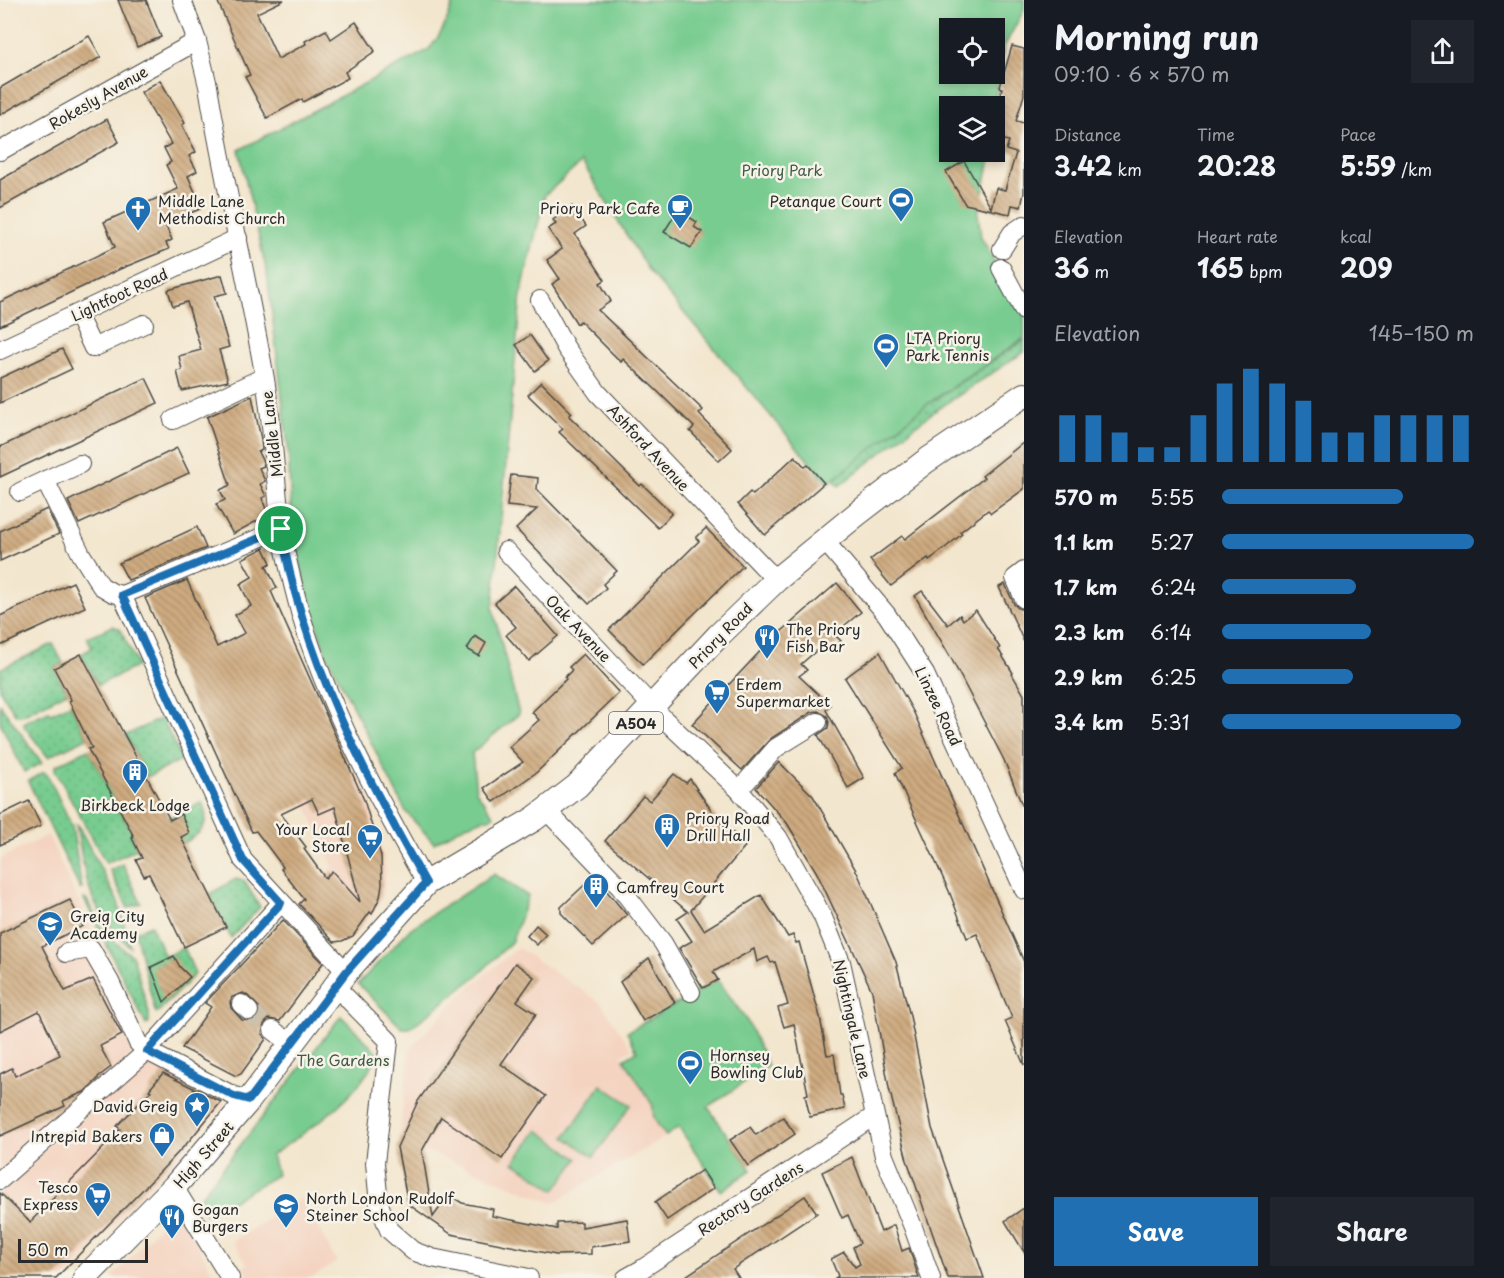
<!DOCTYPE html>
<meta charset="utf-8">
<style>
body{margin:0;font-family:"Playpen Sans",sans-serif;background:#20242c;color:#f1f3f6;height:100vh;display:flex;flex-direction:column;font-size:22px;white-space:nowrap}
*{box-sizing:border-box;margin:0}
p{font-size:20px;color:#9ea1a6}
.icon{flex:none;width:33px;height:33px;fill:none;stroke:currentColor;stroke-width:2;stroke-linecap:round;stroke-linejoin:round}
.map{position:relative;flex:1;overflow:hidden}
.side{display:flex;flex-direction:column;background:#171b24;width:480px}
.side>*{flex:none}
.fabs{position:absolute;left:939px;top:18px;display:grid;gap:12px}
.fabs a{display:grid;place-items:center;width:66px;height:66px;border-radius:0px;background:#171b24;box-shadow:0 3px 9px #0003;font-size:30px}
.scale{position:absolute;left:18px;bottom:15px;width:130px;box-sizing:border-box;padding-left:6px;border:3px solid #2b2b2b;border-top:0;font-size:16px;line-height:21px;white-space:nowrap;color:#2b2b2b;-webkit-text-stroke:4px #f7f3e8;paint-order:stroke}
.pin{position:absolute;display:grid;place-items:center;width:51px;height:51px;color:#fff;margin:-26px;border:3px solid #fff;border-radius:50%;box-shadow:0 2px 6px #0007}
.round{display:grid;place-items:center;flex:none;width:63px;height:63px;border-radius:0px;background:#20242c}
.summary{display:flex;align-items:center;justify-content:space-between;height:102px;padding:0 30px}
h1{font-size:33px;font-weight:700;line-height:45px}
.stats{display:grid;grid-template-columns:repeat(3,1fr);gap:9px;height:102px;padding:6px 30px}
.stats div{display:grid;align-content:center}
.stats b{font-size:26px;font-weight:700}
.stats small{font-size:16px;font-weight:400}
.stats p{font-size:16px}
.chart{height:168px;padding:12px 30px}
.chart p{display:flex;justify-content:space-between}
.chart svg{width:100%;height:108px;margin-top:6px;stroke:#1f6fb2;stroke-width:6}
.button{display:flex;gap:12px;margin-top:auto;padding:12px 30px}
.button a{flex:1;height:69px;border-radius:0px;background:#1f6fb2;color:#fff;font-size:24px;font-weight:700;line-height:69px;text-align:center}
.button a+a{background:#20242c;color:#f1f3f6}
ul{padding:0 30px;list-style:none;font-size:20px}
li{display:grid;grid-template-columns:96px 72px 1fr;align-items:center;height:45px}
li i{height:15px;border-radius:8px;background:#1f6fb2}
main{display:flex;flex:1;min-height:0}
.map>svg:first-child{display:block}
</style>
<main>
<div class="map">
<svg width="1024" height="1278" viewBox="0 0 1024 1278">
<defs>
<pattern id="grass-dots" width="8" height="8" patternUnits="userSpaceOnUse" patternTransform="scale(1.5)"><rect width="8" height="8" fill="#78cc90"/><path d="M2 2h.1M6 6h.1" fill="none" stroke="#68af7c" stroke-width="1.8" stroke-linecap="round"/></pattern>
<pattern id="building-back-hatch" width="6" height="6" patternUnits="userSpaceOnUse" patternTransform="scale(1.5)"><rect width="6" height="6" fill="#cfab80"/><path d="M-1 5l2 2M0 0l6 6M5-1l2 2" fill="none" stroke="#a88b69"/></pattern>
</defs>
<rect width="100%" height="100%" fill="#f7f3e8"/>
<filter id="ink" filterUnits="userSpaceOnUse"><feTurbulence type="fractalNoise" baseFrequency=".0167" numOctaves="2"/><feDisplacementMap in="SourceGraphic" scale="12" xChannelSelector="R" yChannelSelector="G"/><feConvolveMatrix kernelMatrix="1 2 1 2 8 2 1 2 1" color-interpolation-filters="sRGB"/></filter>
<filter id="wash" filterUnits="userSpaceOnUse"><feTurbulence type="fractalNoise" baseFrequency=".008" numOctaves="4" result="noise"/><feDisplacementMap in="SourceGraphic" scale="24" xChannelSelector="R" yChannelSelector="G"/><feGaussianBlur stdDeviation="1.35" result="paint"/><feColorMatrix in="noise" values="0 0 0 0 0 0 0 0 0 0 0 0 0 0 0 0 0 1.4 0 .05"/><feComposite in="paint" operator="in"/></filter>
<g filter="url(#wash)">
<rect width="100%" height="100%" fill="#f3e6ce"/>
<g fill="#f4d3c0">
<polygon points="355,770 369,801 383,855 386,872 382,898 377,907 354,937 341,943 336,943 298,900 333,867 302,795"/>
<polygon points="48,835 140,1035 141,1041 133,1052 0,1179 0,859"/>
<polygon points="518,948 601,1003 632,1049 622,1055 653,1107 652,1114 666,1136 553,1203 432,1153 398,1146 410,1049 466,990"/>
<polygon points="156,1064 169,1068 226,1103 166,1171 63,1278 0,1278 0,1186 140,1068"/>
<polygon points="301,1198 337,1262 311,1278 249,1278 243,1267 247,1264 233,1241"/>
<polygon points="177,1211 182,1215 215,1278 112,1278 171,1214"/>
</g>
<g fill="url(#grass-dots)" stroke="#527c5e" stroke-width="1.5">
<polygon points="1024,340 1024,352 932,413 839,486 833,478 926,405"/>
<polygon points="113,626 120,629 138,666 98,685 81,654 92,648 87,637"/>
<polygon points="53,644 63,663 54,668 67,692 22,715 16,715 0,690 0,669"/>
<polygon points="0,704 42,763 24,772 0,722"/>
<polygon points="70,704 87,738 48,757 24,726 24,722 49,711 51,713"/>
<polygon points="162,718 182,760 147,777 126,735"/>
<polygon points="88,749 134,837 132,839 137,849 106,863 55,770 55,766"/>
<polygon points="44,772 48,776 72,826 82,889 80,889 28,781"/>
<path d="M202,802C212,824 201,834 182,844L169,818Z"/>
<path d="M76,824L80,829L118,902L130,947C86,907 86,879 76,824Z"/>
<polygon points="123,864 141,903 128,908 110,870"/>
<polygon points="236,879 244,881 260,907 231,938 209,894"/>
<polygon points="84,899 87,900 98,921 114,941 133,957 149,1013 149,1023 146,1025"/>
<polygon points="151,925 165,957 184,947 195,974 157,1013 155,1011 135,932"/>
</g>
<g fill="#78cc90" stroke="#527c5e" stroke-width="1.5" fill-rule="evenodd">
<path d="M454,0H1024V10L1004,47L994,106H950V152H990L991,156L978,214L981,237L1024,315V338L926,405L828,484L648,270L582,162L545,195L521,294L493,609L519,714L472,753L476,791L494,816L466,825L434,843L406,812L325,651L311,607L292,531L288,447L267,273L239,150L428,50C442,35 448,19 454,0ZM950,28H994V74H950Z"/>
<polygon points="494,874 528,896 512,941 478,975 436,1008 410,1028 402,1028 358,984 411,928"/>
<path d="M718,980L747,1021L768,1066L708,1107L751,1170L721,1191L679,1127L666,1136C659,1127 651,1117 653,1106L624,1059L637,1051L627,1032Z"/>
<path d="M341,1016L378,1053C360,1097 310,1129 272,1155L277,1175L219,1208L205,1214L200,1207V1197Z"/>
<polygon points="601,1085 631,1105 594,1157 565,1137"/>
<polygon points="538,1130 578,1159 555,1190 514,1162"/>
</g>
<g id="blocks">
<g fill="url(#building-back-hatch)" fill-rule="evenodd">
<polygon points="118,0 146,0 161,37 137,47"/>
<polygon points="217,0 284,0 257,13 278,59 306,44 305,41 326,30 331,39 356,22 375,51 345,72 348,78 303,102 302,99 267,118 245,77 250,75"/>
<polygon points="89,36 101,57 0,115 0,88"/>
<polygon points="1012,46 1024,49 1024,95 1016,121 1024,123 1024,193 1021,207 1012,205 1010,214 965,204 946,172 964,161 991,208 996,188 1005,190 1016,153 1006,150 1009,141 1000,139 1003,130 994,127 1000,106 998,105 1002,88 1000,87"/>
<polygon points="160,80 185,123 182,125 196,152 189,156 197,171 188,176 202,208 165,224 172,240 166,243 169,249 120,269 0,326 0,302 115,247 104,222 178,189 166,165 171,162 164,148 171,144 141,92"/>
<polygon points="107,119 119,142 0,208 0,180"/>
<polygon points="572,206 586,226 575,234 605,280 600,283 611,301 598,310 703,410 699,414 732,449 719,461 690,431 694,427 655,389 623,359 621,362 580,321 577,324 552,284 560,279 547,260 562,249 548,229 556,224 553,220"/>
<polygon points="678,210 697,222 694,227 702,232 691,248 664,232"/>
<polygon points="222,275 227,293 214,296 229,347 219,350 228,381 182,391 177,371 182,370 179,356 201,350 187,302 173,306 168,290"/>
<polygon points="530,335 548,361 535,371 516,345"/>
<polygon points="62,349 72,369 0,403 0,378"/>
<polygon points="146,378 158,403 0,477 0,447"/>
<polygon points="541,382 572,413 569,416 640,486 642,484 672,513 658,528 559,432 563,429 528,395"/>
<polygon points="252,396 261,439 262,450 258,452 263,462 264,466 259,468 265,481 260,484 266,496 262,498 268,515 233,534 216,504 225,500 220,490 230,485 207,417"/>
<polygon points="1024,442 1024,489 991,513 988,510 960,532 962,534 940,552 929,560 928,558 891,586 870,560 902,536 905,539 984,478 982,476"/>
<polygon points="177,448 189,473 79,524 68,501"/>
<polygon points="795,456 805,467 808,465 824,483 765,535 738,504 750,492 753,495"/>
<polygon points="511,475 538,478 537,489 617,571 603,584 606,588 589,604 516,529 537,509 507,506"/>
<polygon points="47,509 59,534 0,561 0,531"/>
<polygon points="197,527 206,548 128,580 119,563"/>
<polygon points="706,528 743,566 643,664 609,630 699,541 696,538"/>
<path d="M264,548L271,563L266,566L277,588L271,591L364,800L381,856L382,884L380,897L372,914L370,912L353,936L342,941L334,942L299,904L304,899L281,869L283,867L256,831L252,832L145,598L187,580L217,647L245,633L235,615L251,606L240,584L252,577L242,559ZM312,799L319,814L335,807L360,902L332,871L325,878L304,849L306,847L281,814Z"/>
<polygon points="73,582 85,607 0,646 0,616"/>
<polygon points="837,583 861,612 834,634 841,641 828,651 823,645 801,664 807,670 799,676 830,705 826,710 864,778 848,788 818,735 828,728 829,722 827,716 818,711 812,712 770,739 742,770 692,724 767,644"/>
<polygon points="1005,584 1014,604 1018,608 1024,610 1024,642 999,587"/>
<polygon points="514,586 558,636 529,661 506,635 516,627 495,603"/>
<polygon points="922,591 948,625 960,615 963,620 976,610 1000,648 998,649 1013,673 1012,674 1024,695 1024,810 1004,760 951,658 915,596"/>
<polygon points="475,636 486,643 479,656 467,649"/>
<polygon points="880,652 914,713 1024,962 1024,1065 1005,1021 1012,1018 977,934 967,938 949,891 895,773 902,768 845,678"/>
<polygon points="81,654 170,820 181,814 189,833 181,837 226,927 184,947 149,874 144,876 136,860 142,858 132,838 134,837 88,749 92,748 69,701 71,700 54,668"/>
<polygon points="583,654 619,693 537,772 494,802 484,788 523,762 509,747 539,720 532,712 566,679 565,677 572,670 569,667"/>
<polygon points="779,762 813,796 857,872 896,962 910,1016 932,1128 984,1278 948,1278 907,1160 889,1088 872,991 817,873 787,823 756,788"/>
<polygon points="674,774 686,783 690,779 718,820 747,844 691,910 704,930 761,895 788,937 793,935 796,943 799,942 820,1017 827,1055 834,1054 840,1095 842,1095 845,1109 810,1117 805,1095 808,1094 794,1024 784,1027 778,1008 788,1005 775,962 771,963 768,957 757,962 754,949 713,972 718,980 703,988 679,948 692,941 677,919 688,912 605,841 643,796 650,801"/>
<polygon points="29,801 41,826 0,845 0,815"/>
<polygon points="594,876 627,915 593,946 561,913 561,907"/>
<polygon points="70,900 83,926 42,946 65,991 93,979 122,1035 100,1046 111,1067 98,1077 98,1079 84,1092 63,1101 65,1106 0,1136 0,1074 12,1068 15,1076 60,1055 39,1011 0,1031 0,933"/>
<path d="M283,920L323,963L280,1021L269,1019L264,1024L262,1034L266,1039L241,1074L236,1076L182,1048L211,1007L205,1003ZM243,993L248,996L259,1007L260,1014L253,1021L242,1020L231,1008L230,1002L232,997Z"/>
<polygon points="536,925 546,934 537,945 527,936"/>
<polygon points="174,956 180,967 190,977 164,1002 151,967"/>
<polygon points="649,958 675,1003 643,1021 620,982"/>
<polygon points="515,963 534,977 517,1001 536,1014 501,1064 546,1096 502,1159 441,1117 422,1151 433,1217 449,1195 462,1203 493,1209 492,1216 557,1229 557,1223 582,1222 582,1227 627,1219 630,1241 591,1247 591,1254 556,1255 451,1234 408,1204 397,1147 418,1101"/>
<polygon points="163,1073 221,1102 189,1141 156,1176 56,1278 0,1278 0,1193 30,1222 112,1139 120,1129 117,1126 151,1091 149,1090"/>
<polygon points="783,1117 795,1134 748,1166 730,1140 750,1127 756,1135"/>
<polygon points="852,1157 881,1232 894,1225 902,1251 909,1248 919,1278 835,1278 838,1276 831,1259 844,1252 855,1267 860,1264 853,1247 860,1243 848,1215 842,1218 822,1172"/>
<polygon points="702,1170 714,1188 667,1220 655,1202"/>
<polygon points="805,1196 817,1213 733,1269 739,1278 683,1278"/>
<polygon points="1024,1208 1024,1252 1005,1221"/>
</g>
</g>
</g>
<g filter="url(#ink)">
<use href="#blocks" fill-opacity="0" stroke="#494743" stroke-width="1.5"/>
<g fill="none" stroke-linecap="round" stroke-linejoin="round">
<polyline stroke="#cbc1ad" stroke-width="18" stroke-dasharray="18 9" stroke-linecap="butt" points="249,1011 273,1030"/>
<g stroke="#494743" stroke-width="20">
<g id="minor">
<path d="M182,0L197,41L208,86C224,184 248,281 265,379C273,429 275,478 281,528C285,556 293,584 300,612C326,703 379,801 426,883"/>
<polyline points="0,151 197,41"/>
<polyline points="1002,249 1012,233 1024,225"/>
<polyline points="1001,268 1024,311"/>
<polyline points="540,300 566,348 598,393 776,580"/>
<polyline points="77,314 93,348 144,324"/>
<polyline points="0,350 238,238"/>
<polyline points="173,420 264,377"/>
<polyline points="45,480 81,554 101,586 113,593 122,595 281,529"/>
<polyline points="20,492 80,464"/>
<polyline points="824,540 887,615 925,674 1024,890"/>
<polyline points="506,551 665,720 739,790 778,837 822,915 841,962 884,1156 913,1227 931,1278"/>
<polyline points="1024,571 1015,578 1024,599"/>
<polyline points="122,595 243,860 346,972"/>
<polyline points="739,790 776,748 818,722"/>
<polyline points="546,810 620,887 663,943 691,992"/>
<polyline points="335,986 389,1041 375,1163 379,1204 389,1230 413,1251 432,1258 529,1278"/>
<polyline points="241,1004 249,1011"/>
<polyline points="273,1030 290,1043"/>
<polyline points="249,1100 234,1096 147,1051 281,903"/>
<polyline points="0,1180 147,1051 138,1043 110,982 91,949 66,953"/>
<polyline points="174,1187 230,1278"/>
<polyline points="626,1278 642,1269 874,1116"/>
</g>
</g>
<g stroke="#494743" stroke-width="26">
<polyline id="major" points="85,1278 174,1187 249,1100 346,972 426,883 534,819 577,786 719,635 776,580 857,514 926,461 1024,395"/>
</g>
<use href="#minor" stroke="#fff" stroke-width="18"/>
<use href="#major" stroke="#fff" stroke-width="24"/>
</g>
</g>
<g fill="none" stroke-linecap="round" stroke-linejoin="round" filter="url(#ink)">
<g stroke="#fff" stroke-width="12">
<path id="route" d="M281,529C302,655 363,772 426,883L346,972L249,1100L234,1096L147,1051L281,903L243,860L122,595Z"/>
</g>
<use href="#route" stroke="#1f6fb2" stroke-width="8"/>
</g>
<defs>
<g id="stadium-pin" transform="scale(1.35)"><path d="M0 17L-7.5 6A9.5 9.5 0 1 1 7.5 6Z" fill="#1f6fb2" stroke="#f7f3e8"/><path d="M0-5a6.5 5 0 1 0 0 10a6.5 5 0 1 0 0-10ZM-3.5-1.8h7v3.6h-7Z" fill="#fff"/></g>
<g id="cafe-pin" transform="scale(1.35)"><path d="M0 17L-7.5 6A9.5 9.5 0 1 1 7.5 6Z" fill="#1f6fb2" stroke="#f7f3e8"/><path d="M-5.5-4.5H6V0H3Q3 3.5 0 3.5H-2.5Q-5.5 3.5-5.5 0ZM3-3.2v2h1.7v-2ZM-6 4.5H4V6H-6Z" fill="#fff"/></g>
<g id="church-pin" transform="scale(1.35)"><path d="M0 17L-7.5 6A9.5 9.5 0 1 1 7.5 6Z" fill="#1f6fb2" stroke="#f7f3e8"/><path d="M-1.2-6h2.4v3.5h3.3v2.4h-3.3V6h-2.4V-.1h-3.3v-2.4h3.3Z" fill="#fff"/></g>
<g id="restaurant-pin" transform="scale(1.35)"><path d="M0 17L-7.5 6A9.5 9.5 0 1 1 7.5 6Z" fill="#1f6fb2" stroke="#f7f3e8"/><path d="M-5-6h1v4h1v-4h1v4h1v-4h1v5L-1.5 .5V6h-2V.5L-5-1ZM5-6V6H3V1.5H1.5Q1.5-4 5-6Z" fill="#fff"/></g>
<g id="supermarket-pin" transform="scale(1.35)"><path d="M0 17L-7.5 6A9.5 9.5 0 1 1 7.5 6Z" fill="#1f6fb2" stroke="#f7f3e8"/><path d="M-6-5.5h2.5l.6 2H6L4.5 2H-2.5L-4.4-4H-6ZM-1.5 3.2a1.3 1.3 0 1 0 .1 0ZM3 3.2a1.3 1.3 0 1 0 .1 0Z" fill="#fff"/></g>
<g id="building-pin" transform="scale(1.35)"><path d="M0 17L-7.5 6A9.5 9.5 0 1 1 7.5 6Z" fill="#1f6fb2" stroke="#f7f3e8"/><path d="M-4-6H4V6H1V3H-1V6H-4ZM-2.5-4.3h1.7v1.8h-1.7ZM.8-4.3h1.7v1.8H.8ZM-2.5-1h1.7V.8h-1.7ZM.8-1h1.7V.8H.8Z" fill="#fff"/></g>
<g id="school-pin" transform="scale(1.35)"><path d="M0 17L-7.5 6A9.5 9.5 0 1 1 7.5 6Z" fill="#1f6fb2" stroke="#f7f3e8"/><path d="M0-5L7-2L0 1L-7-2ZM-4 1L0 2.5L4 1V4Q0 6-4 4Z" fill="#fff"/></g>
<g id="sight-pin" transform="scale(1.35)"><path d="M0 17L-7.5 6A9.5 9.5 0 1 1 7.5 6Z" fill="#1f6fb2" stroke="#f7f3e8"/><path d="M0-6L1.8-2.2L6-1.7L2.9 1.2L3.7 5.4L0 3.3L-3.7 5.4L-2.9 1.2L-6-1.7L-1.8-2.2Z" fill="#fff"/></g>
<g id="shop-pin" transform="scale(1.35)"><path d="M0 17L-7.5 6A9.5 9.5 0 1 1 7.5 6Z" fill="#1f6fb2" stroke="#f7f3e8"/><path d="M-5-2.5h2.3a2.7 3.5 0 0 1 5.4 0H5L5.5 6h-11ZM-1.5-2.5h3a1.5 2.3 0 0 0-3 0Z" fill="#fff"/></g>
</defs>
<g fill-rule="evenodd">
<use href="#stadium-pin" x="901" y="200"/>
<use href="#cafe-pin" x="680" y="207"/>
<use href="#church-pin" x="138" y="209"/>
<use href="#stadium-pin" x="886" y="346"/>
<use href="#restaurant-pin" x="767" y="637"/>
<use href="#supermarket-pin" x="717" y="692"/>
<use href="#building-pin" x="135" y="772"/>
<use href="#building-pin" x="667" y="826"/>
<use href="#supermarket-pin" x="370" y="837"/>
<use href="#building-pin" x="596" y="886"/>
<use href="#school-pin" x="50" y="924"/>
<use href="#stadium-pin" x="690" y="1063"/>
<use href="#sight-pin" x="197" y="1105"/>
<use href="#shop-pin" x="162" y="1135"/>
<use href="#supermarket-pin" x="98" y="1195"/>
<use href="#school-pin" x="286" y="1206"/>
<use href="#restaurant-pin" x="172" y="1217"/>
</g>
<g text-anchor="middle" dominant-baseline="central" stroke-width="5" stroke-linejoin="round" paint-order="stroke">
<rect fill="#f7f3e8" stroke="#686764" stroke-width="1.5" x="609" y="712" width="54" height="22" rx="4.5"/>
<g font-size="14" font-weight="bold" fill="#2b2b2b">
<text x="636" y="723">A504</text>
</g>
<g font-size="15" fill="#2b2b2b" stroke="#f7f3e8">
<text transform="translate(98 97) rotate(-30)">Rokesly Avenue</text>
<text transform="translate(119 294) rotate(-25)">Lightfoot Road</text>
<text transform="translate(271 434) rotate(-97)">Middle Lane</text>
<text transform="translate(649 447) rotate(47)">Ashford Avenue</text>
<text transform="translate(579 628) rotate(46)">Oak Avenue</text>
<text transform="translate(720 635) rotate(-46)">Priory Road</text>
<text transform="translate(939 706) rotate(64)">Linzee Road</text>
<text transform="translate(853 1019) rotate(77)">Nightingale Lane</text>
<text transform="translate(203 1154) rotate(-49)">High Street</text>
<text transform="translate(750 1198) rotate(-33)">Rectory Gardens</text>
</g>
<g font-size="15" fill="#425b49" stroke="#f7f3e8">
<text x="782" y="169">Priory Park</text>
<text x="343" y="1059">The Gardens</text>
</g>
<g font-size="15" fill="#2b2b2b" stroke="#f7f3e8" text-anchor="start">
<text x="158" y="200">Middle Lane<tspan x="158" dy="17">Methodist Church</tspan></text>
<text x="882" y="200" text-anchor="end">Petanque Court</text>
<text x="660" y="207" text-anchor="end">Priory Park Cafe</text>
<text x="906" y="337">LTA Priory<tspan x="906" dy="17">Park Tennis</tspan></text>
<text x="786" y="628">The Priory<tspan x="786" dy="17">Fish Bar</tspan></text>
<text x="736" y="683">Erdem<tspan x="736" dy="17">Supermarket</tspan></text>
<text x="135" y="804" text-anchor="middle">Birkbeck Lodge</text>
<text x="686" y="817">Priory Road<tspan x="686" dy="17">Drill Hall</tspan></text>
<text x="350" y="828" text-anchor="end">Your Local<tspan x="350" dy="17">Store</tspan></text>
<text x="616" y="886">Camfrey Court</text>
<text x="70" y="915">Greig City<tspan x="70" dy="17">Academy</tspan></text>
<text x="710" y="1054">Hornsey<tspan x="710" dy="17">Bowling Club</tspan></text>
<text x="178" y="1105" text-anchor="end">David Greig</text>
<text x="142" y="1135" text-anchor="end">Intrepid Bakers</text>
<text x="78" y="1186" text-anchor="end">Tesco<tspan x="78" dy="17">Express</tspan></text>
<text x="306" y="1197">North London Rudolf<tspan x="306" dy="17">Steiner School</tspan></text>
<text x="192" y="1208">Gogan<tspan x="192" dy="17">Burgers</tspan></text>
</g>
</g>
</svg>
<div class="fabs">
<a><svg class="icon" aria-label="locate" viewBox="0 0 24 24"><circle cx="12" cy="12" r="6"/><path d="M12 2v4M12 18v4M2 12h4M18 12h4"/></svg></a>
<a><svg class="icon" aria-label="layers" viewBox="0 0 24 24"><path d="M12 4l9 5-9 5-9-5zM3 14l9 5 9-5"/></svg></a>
</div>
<div class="scale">50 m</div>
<div class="pin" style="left:281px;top:529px;background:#1e9e55"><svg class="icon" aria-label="arrive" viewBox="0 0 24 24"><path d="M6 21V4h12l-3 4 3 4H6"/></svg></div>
</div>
<section class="side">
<div class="summary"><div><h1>Morning run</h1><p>09:10 · 6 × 570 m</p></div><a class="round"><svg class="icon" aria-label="share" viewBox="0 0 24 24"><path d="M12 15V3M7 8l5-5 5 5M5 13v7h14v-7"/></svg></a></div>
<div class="stats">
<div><p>Distance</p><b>3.42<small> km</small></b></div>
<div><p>Time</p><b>20:28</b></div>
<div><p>Pace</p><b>5:59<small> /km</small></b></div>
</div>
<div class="stats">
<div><p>Elevation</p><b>36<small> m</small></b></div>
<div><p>Heart rate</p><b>165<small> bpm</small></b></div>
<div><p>kcal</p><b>209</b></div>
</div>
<div class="chart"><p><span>Elevation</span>145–150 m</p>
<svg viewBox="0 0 160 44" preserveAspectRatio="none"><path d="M5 44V25M15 44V25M25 44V32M35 44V38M45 44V38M55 44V25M65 44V12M75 44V6M85 44V12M95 44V19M105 44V32M115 44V32M125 44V25M135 44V25M145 44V25M155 44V25"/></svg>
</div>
<ul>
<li><b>570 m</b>5:55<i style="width:72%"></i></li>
<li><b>1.1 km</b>5:27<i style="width:100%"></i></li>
<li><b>1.7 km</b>6:24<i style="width:53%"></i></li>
<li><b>2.3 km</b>6:14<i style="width:59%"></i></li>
<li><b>2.9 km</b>6:25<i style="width:52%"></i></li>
<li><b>3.4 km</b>5:31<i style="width:95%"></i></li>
</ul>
<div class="button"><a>Save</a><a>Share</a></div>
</section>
</main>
